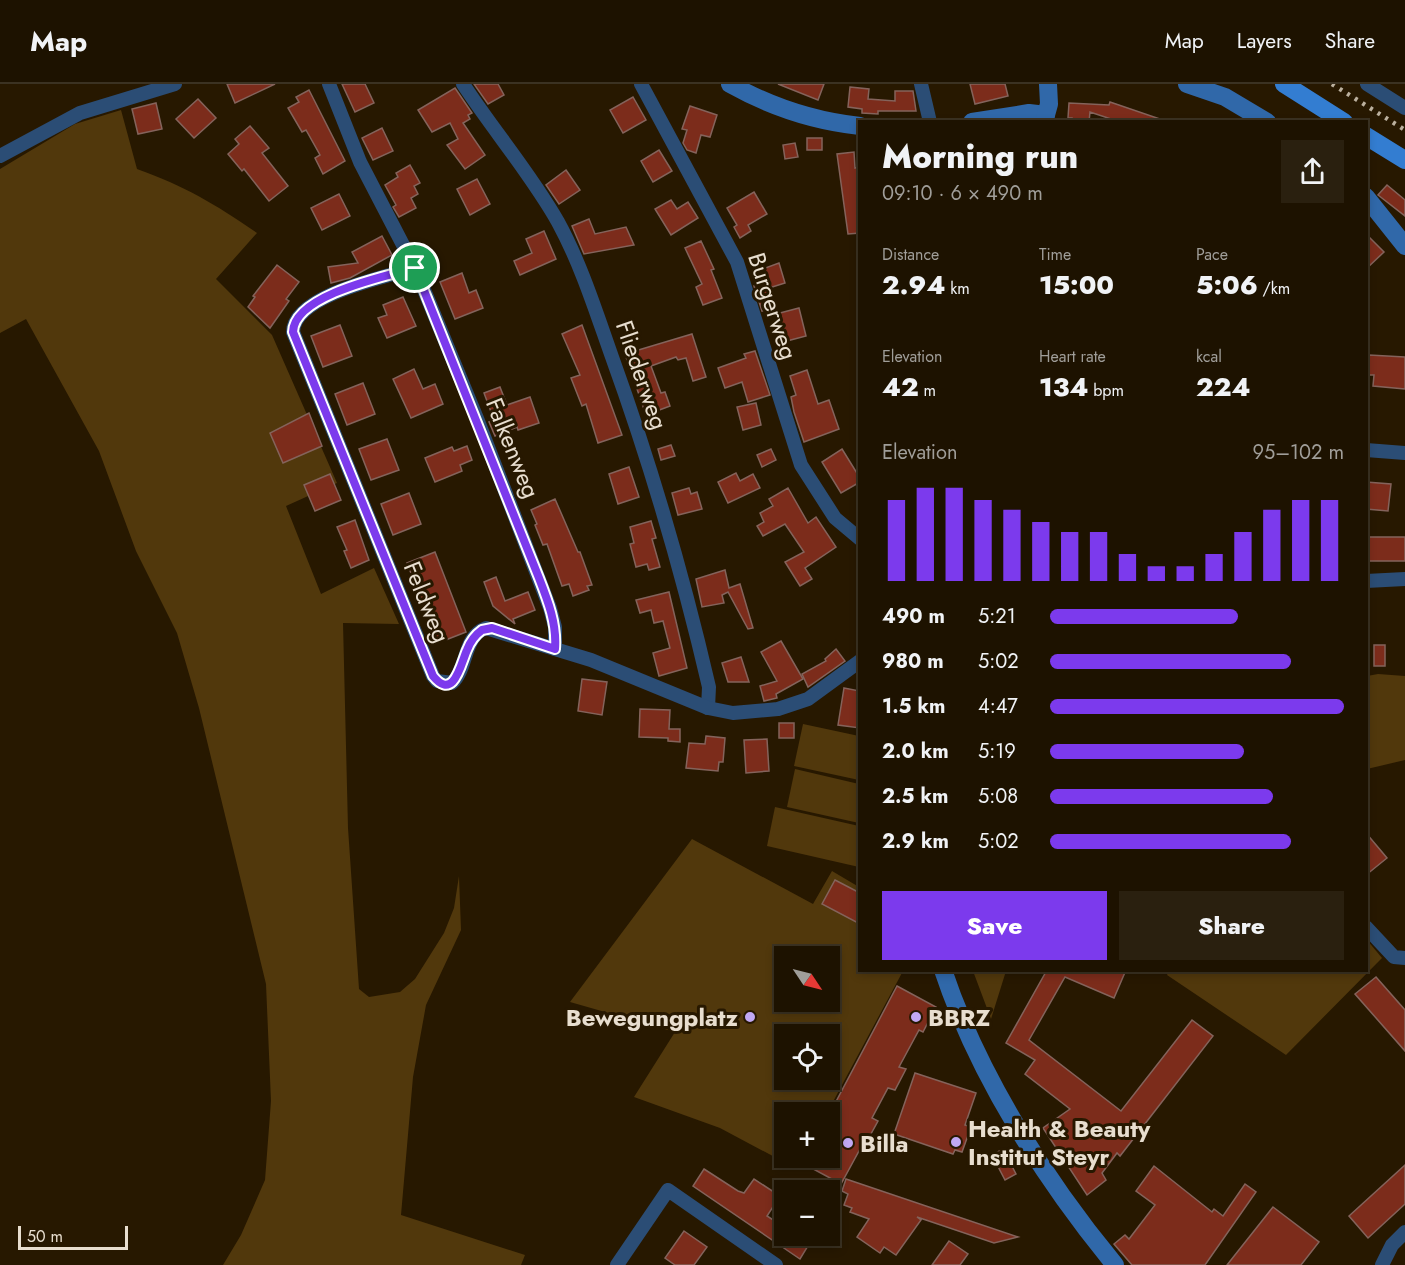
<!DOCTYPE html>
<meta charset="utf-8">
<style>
body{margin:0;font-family:Jost,sans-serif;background:#2a200f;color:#f1f3f6;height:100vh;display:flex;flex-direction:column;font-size:22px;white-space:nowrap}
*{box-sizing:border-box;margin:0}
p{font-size:20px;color:#a09e99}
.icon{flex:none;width:33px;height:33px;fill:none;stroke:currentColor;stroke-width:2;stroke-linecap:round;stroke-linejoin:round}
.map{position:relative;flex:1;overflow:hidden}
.side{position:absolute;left:858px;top:36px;width:510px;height:852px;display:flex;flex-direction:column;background:#1d1200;border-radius:0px;box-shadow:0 3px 9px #0003,0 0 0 2px #3b3222}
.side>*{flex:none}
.needle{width:39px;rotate:125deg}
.fabs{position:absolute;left:774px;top:862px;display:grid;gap:12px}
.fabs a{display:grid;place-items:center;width:66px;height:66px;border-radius:0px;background:#1d1200;box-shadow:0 3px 9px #0003,0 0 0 2px #3b3222;font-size:30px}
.scale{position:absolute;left:18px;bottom:15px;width:110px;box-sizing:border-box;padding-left:6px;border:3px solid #e8decf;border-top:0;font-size:16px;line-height:21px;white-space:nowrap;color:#e8decf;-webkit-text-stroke:4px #271800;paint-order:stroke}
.pin{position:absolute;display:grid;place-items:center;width:51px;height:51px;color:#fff;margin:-26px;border:3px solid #fff;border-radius:50%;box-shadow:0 2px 6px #0007}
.round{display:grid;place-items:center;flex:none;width:63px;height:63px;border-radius:0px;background:#2a200f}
.summary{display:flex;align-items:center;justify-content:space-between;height:102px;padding:0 24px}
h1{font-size:33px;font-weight:800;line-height:45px}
.metrics{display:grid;grid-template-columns:repeat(3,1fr);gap:9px;height:102px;padding:6px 24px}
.metrics div{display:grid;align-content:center}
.metrics b{font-size:26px;font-weight:800}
.metrics small{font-size:16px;font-weight:400}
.metrics p{font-size:16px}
.chart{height:168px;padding:12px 24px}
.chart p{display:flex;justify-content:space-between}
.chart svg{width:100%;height:108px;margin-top:6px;stroke:#7c3aed;stroke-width:6}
.primary-button{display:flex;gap:12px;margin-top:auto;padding:12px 24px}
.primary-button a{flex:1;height:69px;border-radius:0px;background:#7c3aed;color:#fff;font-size:24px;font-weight:800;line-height:69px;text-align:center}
.primary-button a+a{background:#2a200f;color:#f1f3f6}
ul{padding:0 24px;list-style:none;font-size:20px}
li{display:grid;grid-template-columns:96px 72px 1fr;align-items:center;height:45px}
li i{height:15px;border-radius:8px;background:#7c3aed}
header{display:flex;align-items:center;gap:36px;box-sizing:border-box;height:84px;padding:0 30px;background:#1d1200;border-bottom:2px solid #3b3222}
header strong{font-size:28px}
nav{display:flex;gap:33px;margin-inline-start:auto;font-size:21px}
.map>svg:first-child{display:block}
</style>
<header>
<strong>Map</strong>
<nav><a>Map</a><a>Layers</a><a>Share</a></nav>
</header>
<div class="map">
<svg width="1405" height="1181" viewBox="0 0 1405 1181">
<rect width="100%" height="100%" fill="#271800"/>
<g fill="#51380c" fill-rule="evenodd">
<path d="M121,26L137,85C185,102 215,120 257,149L216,195L272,251L337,399L286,422L321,510L374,484L399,540L343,539L348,744L359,905L369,913L400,908L415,895L444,849L454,824L459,792L461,846L426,921L413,993L401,1131L525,1171L521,1181H223L241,1151L265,1096L271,1017L266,900L199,624L177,549L136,467L99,367L26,235L0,249V85L75,40Z"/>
<polygon points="1378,590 1405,592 1405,676 1367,685 1367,592"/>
<polygon points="803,640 859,652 859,696 794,682"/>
<polygon points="795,685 859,700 859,739 787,723"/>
<polygon points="775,723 859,742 859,783 767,762"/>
<path d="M692,755L813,820L832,787L859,803L860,886L903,887L827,1029H784V1074H803L797,1085L720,1044L634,1013L675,948L570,918ZM784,873H830V918H784ZM784,951H830V996H784Z"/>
<polygon points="1367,856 1382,874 1286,971 1167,891 1169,886 1366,886"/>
<polygon points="973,887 1006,887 991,935"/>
</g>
<g fill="#7c2c1b" stroke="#84635b" stroke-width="1.5">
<polygon points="227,0 275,0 235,19"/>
<polygon points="342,0 365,0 374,19 355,28"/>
<polygon points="474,0 498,0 504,11 488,20"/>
<polygon points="778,0 824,0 818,16"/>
<polygon points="970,0 1005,0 1008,12 975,20"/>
<polygon points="850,3 869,5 868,15 895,17 895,7 913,7 916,27 878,27 878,30 862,29 862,25 848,23"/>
<polygon points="455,4 472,29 468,31 470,35 463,39 485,71 465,85 447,61 458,55 450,39 432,48 418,26"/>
<polygon points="309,6 345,77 323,90 315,74 320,71 306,46 302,48 288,24 299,18 296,13"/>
<polygon points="633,13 646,36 623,49 610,26"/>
<polygon points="198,15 216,34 194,54 176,35"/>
<polygon points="1110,18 1160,35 1160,38 1120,38 1090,28 1089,38 1072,38 1072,34 1068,34 1069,19 1109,21"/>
<polygon points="156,19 162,45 138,50 132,25"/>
<polygon points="690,22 717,31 710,53 701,51 696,69 687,66 683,59 687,46 682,45"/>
<polygon points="250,42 269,64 262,69 288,102 269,117 244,85 242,87 228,70 239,60 235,55"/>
<polygon points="382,44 393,67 373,76 362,54"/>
<rect x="807" y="54" width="15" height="12"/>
<polygon points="795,59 798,73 785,75 783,61"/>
<polygon points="659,66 672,87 653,98 641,77"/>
<polygon points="854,68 855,84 860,83 860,149 848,150 837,70"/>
<polygon points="410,81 420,99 414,102 418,110 411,114 416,124 399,133 393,123 396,121 385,101 398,93 396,89"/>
<polygon points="566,86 580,106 559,120 546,101"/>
<polygon points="477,95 490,120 470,131 457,105"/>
<polygon points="1387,101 1405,116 1405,132 1378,111"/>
<polygon points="754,108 767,130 748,141 751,147 740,154 734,143 737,141 727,124"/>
<polygon points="339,110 350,132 322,146 311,124"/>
<polygon points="671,116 677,125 688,118 698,134 671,151 655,125"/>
<polygon points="589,135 595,150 626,143 634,161 584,170 572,142"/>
<polygon points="544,147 556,175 520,191 514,177 532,169 526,155"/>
<polygon points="1366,150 1384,168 1366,185"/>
<polygon points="382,152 392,171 350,194 331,199 328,183 358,179 352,168"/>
<polygon points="701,157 714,185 711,186 722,214 703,221 696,203 702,200 685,164"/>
<polygon points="779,179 785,199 769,204 776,223 762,227 754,202 764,199 760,186"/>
<polygon points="277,181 299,198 286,215 289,217 270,244 248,223 255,213 253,212"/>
<polygon points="462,189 469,209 476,206 483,224 455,235 440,198"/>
<polygon points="403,213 416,242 387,254 378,234 387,231 383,221"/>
<polygon points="799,224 806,252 783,258 776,230"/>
<polygon points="340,241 352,272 323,283 311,252"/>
<polygon points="582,241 622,351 598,359 586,320 582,322 571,294 580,291 562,250"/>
<polygon points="692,250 706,293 693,297 686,274 678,276 676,273 651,282 661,309 665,308 670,322 646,331 625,270"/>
<polygon points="755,267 770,311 748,318 742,298 725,304 718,284 746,274 744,270"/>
<polygon points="1369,271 1405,273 1405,305 1373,302 1374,291 1367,291"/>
<polygon points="414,285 423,305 435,300 443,320 411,334 393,295"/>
<polygon points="807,286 818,320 829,316 839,345 804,358 794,328 791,313 796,311 790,292"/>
<polygon points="363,299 375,330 347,341 335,310"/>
<polygon points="500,303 507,321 530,313 539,339 518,346 517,343 495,352 489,338 494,336 484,309"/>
<polygon points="756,319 761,341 743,346 737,323"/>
<polygon points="309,329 322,362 283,379 270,349"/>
<polygon points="387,355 399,386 371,396 359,365"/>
<polygon points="671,361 675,372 661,376 658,365"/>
<polygon points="467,362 472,376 460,381 462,387 435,398 425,374 452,363 454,367"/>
<polygon points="771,365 776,376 762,383 757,371"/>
<polygon points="842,365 860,394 860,398 841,409 822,378"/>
<polygon points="629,383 639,413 618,420 609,390"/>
<polygon points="736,389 740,397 753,390 760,404 728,419 718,398"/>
<polygon points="330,390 341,416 315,427 304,401"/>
<polygon points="1366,398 1391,400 1388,427 1366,425"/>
<polygon points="689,404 691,410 697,408 702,425 678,431 672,409"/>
<polygon points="788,404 808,439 816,433 836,463 805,484 812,495 800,502 785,478 804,468 785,440 763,452 757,442 764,438 760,429 773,422 769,415"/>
<polygon points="409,409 421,440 393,451 381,420"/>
<polygon points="555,415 578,468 580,468 592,501 587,502 589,506 573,512 569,500 562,502 547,460 543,461 535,441 537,440 531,426"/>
<polygon points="355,436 369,476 351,484 344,467 347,466 337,443"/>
<polygon points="651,437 656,454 652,455 660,483 649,486 647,480 636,483 630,460 634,459 630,443"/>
<rect x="1366" y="453" width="39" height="24"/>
<polygon points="435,468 466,548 438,559 407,479"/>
<polygon points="725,486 729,504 740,500 753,544 748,545 728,508 722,511 724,519 702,523 696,495"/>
<polygon points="496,493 505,517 528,508 535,526 513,535 515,540 493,522 484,498"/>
<polygon points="669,508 687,584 659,592 653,569 670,564 663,537 654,539 651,526 640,529 636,516"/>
<polygon points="781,557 803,595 776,610 777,614 764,617 760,602 777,597 761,568"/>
<rect x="1374" y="561" width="11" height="21"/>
<polygon points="836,565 845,577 808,603 802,590 826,577 825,575"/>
<polygon points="741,573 749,598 728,598 722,579"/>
<polygon points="582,595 607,598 602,631 578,627"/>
<polygon points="844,604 860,607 860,644 838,641"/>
<polygon points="640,625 670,626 669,645 680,645 680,658 668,657 668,654 639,653"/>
<rect x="779" y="639" width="15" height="15"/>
<polygon points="706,652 725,654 723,678 719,678 718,687 686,684 689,659 705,660"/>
<polygon points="767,655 769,687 746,689 744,656"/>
<polygon points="1366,749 1387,774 1366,791"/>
<polygon points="835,796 860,809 860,840 822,820"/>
<polygon points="1047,886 1126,886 1114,914 1065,893 1029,956 1121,1027 1192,936 1213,952 1120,1072 1117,1069 1102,1089 1106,1096 1087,1111 1043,1044 1070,1025 1025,990 1035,976 1006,959"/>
<polygon points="1376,893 1405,926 1405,967 1355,910"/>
<polygon points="897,902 936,923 923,948 919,946 899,983 906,985 895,1006 888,1004 872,1034 878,1037 867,1057 865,1056 841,1100 793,1074 830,1074 830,1029"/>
<polygon points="915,989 976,1009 965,1041 971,1043 962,1068 955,1066 953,1070 894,1050"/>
<polygon points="1003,1065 1016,1090 1005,1096 992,1071"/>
<polygon points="1405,1081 1405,1120 1368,1154 1349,1132"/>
<polygon points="1154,1082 1212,1128 1214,1125 1223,1132 1245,1100 1256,1108 1205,1181 1132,1181 1114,1160 1125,1151 1129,1155 1155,1121 1136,1107"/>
<polygon points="704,1085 738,1107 744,1109 754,1095 780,1112 767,1132 784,1143 784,1152 814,1152 800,1175 693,1102"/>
<polygon points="846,1095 1018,1153 994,1159 917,1133 921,1136 896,1171 884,1163 880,1169 857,1153 869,1135 850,1128 852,1124 844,1121 848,1110 842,1107"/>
<polygon points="1273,1123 1319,1158 1301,1181 1227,1181"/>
<polygon points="684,1147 707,1163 694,1181 675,1181 665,1174"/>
<polygon points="949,1157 968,1170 960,1181 932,1181"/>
</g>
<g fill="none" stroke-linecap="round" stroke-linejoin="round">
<g stroke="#2b4d75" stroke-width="14">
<polyline points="329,0 360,78 415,184 478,337 550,524 555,543 555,565"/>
<path d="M463,0C493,46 531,90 558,138C581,180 596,228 612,273C651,381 683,491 709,603L708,624"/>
<polyline points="641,0 737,178 801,381 835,434 860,455"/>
<polyline points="921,0 930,38"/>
<polyline points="1367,0 1405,24"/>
<polyline points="0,72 80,29 175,0"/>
<path d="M415,184C386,193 294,211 293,248L433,592L437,597L452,599C468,584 463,552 486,544L591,576L708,624L733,629L778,625L808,615L860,577"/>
<polyline points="1366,366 1405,369"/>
<polyline points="1366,497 1405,495"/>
<polyline points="1366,843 1394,873 1405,874"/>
<polyline points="617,1181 668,1106 776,1181"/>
<polyline points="1382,1181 1392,1161 1405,1148"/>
</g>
<g stroke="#3068a9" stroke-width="18">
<path d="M730,0C771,23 813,37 860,42"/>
<polyline points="1187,0 1225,13 1267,38"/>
<polyline points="972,38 1029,29 1046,31"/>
<polyline points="1044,38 1049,20 1048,0"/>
<polyline points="1366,113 1405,162"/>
<path d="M943,886C978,991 1045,1096 1115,1181"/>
</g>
<g stroke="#337dd1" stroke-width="18">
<polyline points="1284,0 1344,38"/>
<polyline points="1366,52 1405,76"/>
</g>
<polyline stroke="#bbb09e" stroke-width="4.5" stroke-dasharray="3 6" stroke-linecap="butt" points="1332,0 1405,46"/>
</g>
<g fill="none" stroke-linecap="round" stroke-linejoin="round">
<g stroke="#fff" stroke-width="12">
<path id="route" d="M415,184L539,494C548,517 557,540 555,565L492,544L482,546C475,551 470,558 467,566C461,579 454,618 433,592L293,248C294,211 386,192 415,184Z"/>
</g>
<use href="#route" stroke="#7c3aed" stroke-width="8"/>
</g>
<g fill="#c1a8f3" stroke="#271800" stroke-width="2">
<circle cx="750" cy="933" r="6"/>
<circle cx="916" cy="933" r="6"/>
<circle cx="956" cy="1058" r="6"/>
<circle cx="848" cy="1059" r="6"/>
</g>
<g text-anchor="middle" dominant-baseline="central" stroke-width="6" stroke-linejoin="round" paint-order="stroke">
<g font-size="24" fill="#e8decf" stroke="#271800">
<text transform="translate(773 222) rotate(72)">Burgerweg</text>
<text transform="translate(642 291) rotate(71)">Fliederweg</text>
<text transform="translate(513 364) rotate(68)">Falkenweg</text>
<text transform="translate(427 518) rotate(68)">Feldweg</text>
</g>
<g font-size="24" font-weight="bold" fill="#e8decf" stroke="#271800" text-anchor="start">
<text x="738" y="933" text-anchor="end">Bewegungplatz</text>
<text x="928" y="933">BBRZ</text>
<text x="968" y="1044">Health &amp; Beauty<tspan x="968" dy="28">Institut Steyr</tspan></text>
<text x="860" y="1059">Billa</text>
</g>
</g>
</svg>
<div class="fabs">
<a><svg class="needle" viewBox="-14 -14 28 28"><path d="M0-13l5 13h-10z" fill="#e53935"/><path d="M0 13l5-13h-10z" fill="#a09e99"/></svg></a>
<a><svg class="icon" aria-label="locate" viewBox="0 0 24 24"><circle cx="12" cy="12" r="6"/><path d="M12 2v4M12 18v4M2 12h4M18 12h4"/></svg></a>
<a>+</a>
<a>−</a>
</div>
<div class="scale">50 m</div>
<div class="pin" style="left:415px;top:184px;background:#1e9e55"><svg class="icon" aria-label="arrive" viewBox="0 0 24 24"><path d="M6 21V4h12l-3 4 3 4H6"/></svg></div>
<section class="side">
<div class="summary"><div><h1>Morning run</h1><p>09:10 · 6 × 490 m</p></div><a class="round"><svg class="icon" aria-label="share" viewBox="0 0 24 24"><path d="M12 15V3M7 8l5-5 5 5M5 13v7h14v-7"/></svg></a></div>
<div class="metrics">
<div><p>Distance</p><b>2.94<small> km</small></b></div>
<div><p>Time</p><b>15:00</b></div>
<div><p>Pace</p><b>5:06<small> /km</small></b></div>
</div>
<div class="metrics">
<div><p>Elevation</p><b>42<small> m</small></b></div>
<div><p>Heart rate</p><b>134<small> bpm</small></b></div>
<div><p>kcal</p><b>224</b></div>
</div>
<div class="chart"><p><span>Elevation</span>95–102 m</p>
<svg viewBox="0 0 160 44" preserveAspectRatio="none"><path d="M5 44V11M15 44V6M25 44V6M35 44V11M45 44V15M55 44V20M65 44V24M75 44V24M85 44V33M95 44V38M105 44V38M115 44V33M125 44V24M135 44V15M145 44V11M155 44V11"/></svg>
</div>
<ul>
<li><b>490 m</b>5:21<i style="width:64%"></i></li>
<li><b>980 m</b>5:02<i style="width:82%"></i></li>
<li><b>1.5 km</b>4:47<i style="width:100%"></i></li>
<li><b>2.0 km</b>5:19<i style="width:66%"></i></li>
<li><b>2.5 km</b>5:08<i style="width:76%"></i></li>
<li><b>2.9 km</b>5:02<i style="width:82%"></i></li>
</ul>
<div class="primary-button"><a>Save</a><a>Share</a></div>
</section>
</div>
